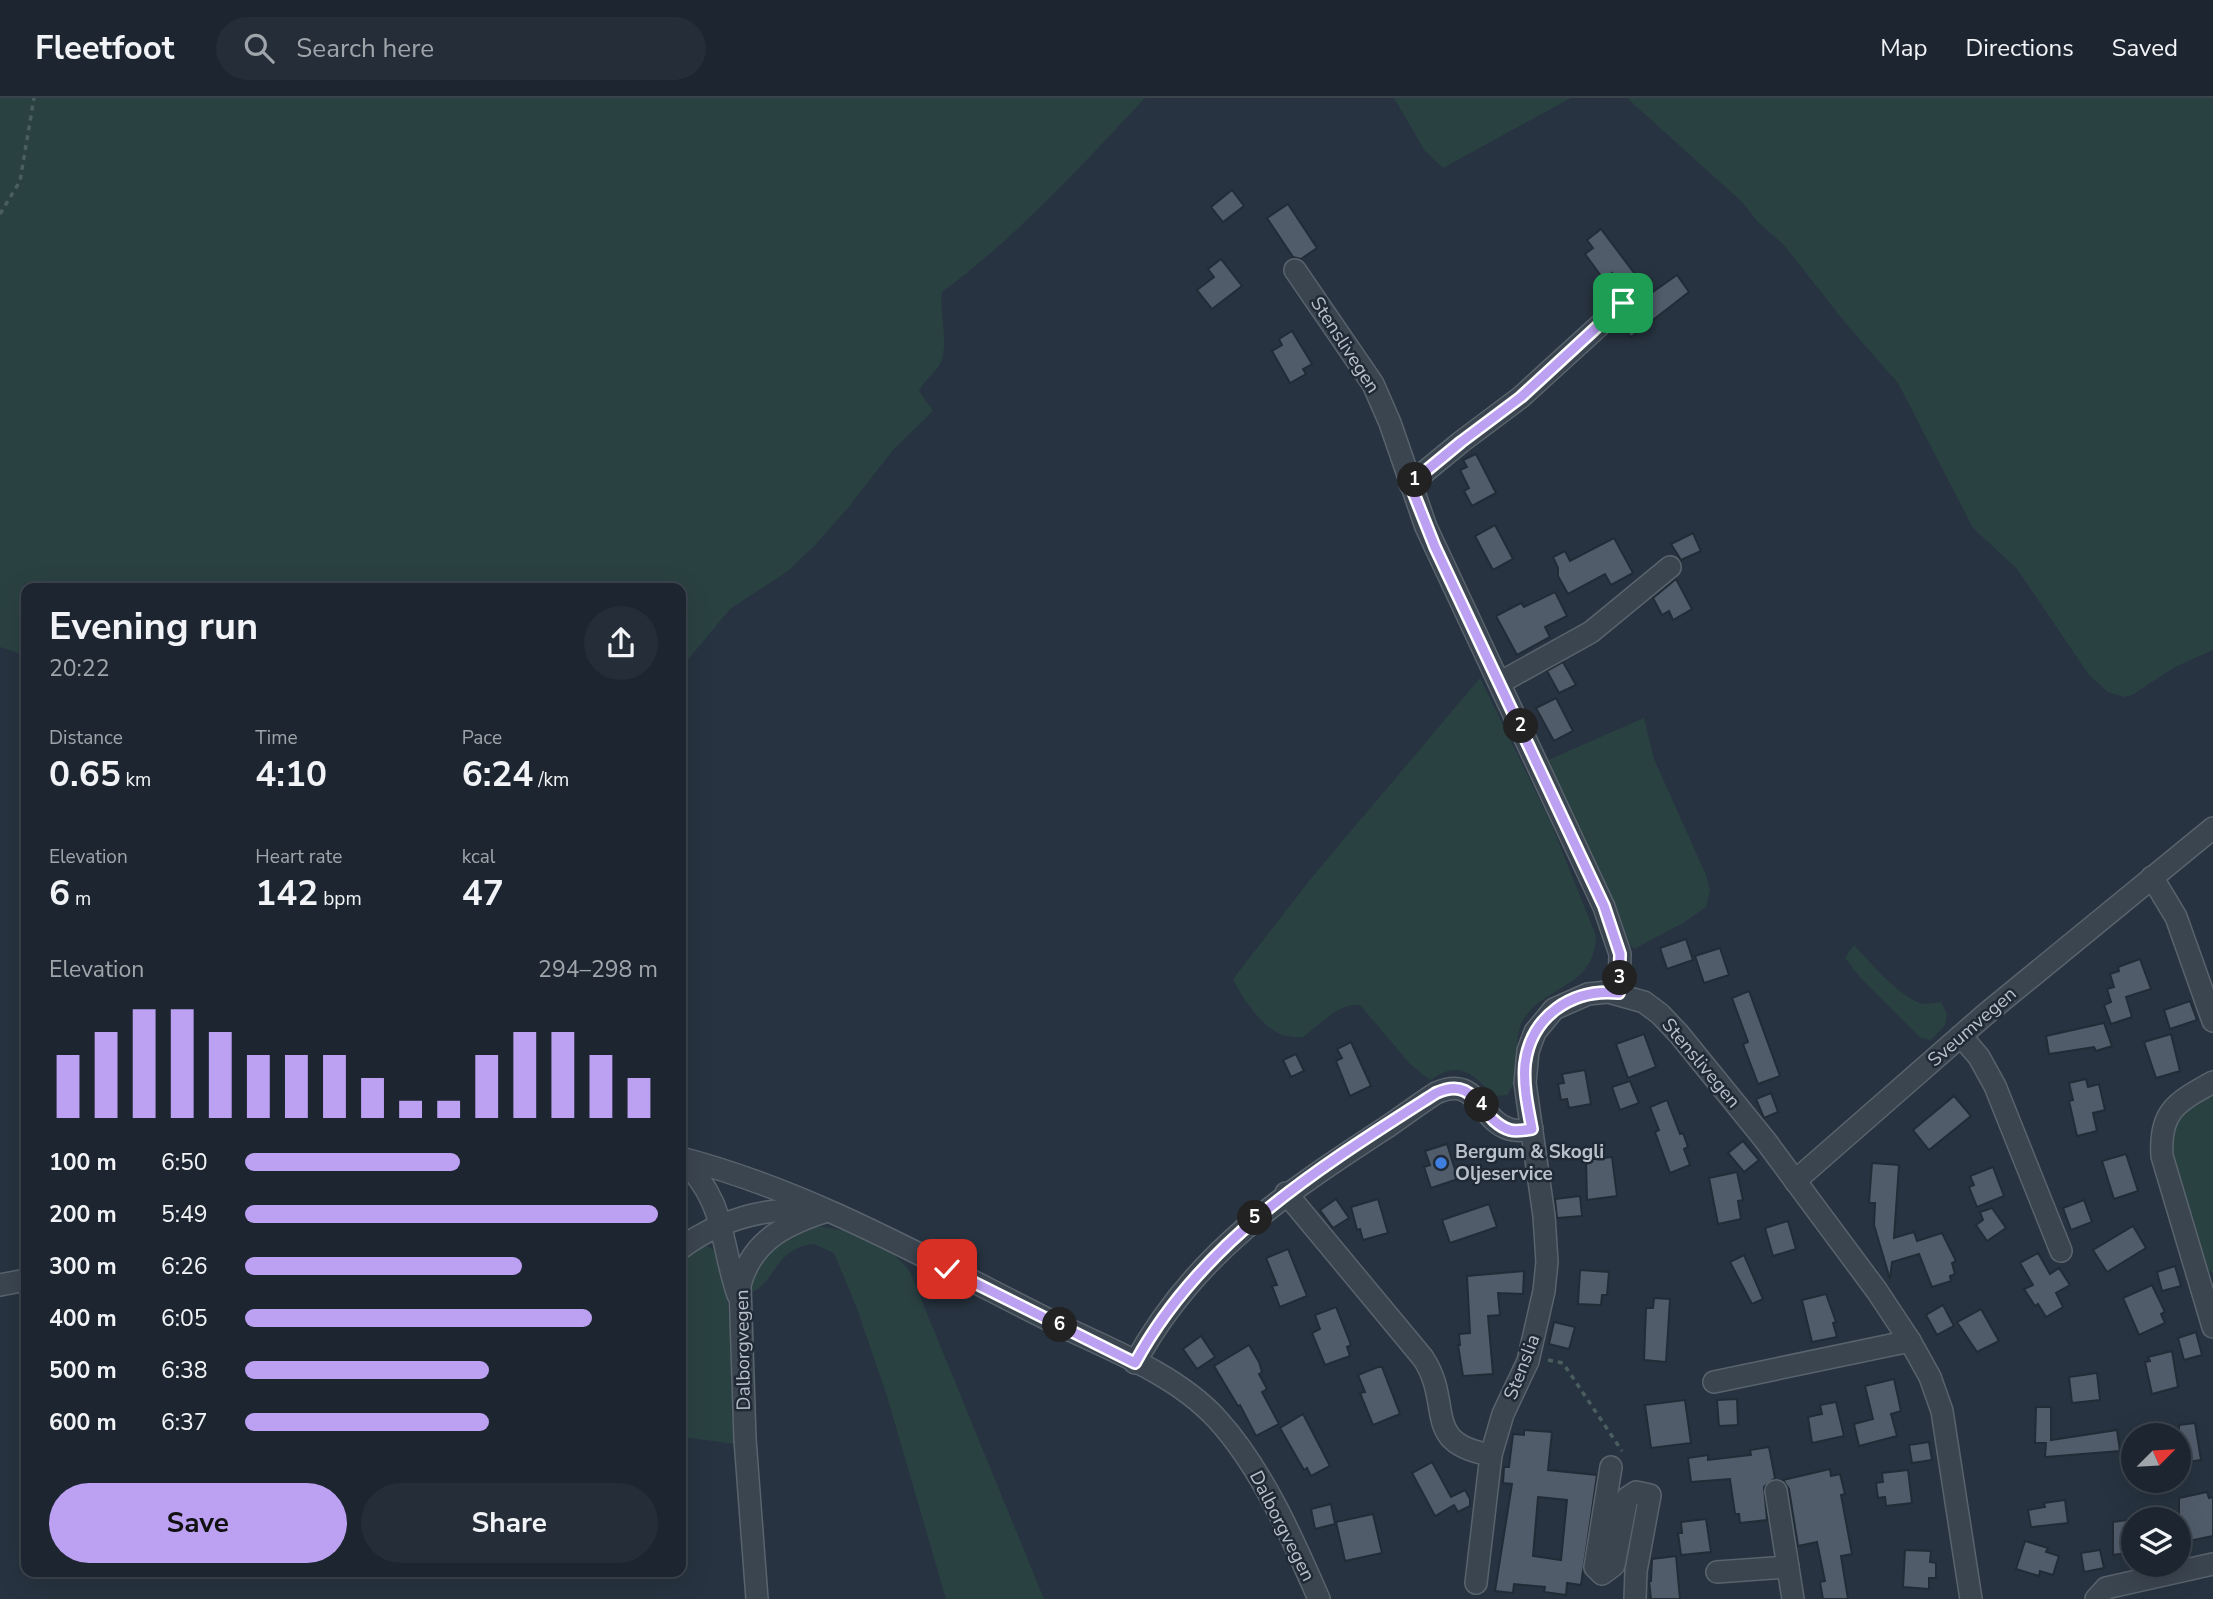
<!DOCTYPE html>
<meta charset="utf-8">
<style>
body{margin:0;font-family:"Nunito Sans",sans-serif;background:#252e38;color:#f1f3f6;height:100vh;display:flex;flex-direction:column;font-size:26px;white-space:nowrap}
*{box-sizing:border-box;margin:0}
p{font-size:23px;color:#a0a5ab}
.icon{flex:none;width:38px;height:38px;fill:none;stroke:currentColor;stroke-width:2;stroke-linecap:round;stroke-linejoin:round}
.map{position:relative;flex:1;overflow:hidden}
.panel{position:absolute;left:21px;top:485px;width:665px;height:994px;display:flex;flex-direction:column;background:#1d2630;border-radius:14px;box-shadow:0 7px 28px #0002,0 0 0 2px #3b434c}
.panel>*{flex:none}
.needle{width:46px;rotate:66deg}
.fabs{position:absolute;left:2121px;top:1325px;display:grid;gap:14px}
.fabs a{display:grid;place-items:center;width:70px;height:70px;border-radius:50%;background:#1d2630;box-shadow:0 7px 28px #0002,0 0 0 2px #3b434c;font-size:35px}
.pin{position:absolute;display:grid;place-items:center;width:60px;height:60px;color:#fff;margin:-30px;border-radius:14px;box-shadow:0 4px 10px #0006}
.km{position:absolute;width:35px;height:35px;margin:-18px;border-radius:50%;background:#222;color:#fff;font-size:19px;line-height:35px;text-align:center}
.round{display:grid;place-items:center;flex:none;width:74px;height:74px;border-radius:37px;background:#252e38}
.headline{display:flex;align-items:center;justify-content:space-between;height:119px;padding:0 28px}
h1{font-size:38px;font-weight:700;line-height:52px}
.figures{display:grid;grid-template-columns:repeat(3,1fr);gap:10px;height:119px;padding:7px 28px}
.figures div{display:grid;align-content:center}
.figures b{font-size:35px;font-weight:700}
.figures small{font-size:19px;font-weight:400}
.figures p{font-size:19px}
.chart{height:196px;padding:14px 28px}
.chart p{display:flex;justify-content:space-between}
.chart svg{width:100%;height:126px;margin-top:7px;stroke:#bca0f2;stroke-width:6}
.button{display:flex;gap:14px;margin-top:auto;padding:14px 28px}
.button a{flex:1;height:80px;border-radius:42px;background:#bca0f2;color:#111;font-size:28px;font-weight:700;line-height:80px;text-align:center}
.button a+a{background:#252e38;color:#f1f3f6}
ul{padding:0 28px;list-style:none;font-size:23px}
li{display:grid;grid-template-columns:112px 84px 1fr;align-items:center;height:52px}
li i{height:18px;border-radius:9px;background:#bca0f2}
header{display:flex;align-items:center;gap:42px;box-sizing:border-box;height:98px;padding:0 35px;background:#1d2630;border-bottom:2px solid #3b434c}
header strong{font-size:33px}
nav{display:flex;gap:38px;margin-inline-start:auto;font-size:24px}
.search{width:490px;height:63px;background:#252e38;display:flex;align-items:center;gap:18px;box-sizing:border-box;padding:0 24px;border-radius:38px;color:#a0a5ab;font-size:26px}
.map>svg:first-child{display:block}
</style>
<header>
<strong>Fleetfoot</strong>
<div class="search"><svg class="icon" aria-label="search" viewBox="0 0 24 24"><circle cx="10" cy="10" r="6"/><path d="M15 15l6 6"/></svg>Search here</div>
<nav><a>Map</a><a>Directions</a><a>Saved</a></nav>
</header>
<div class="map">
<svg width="2213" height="1501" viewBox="0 0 2213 1501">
<rect width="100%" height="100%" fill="#273340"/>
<g fill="#2a4142">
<path d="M0,0H1145C1081,68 1018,138 942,194C939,216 948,239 942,261C937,276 925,280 919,293L933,313L893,352L848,410L815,447L788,473L730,511L681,570V490H26V558L0,549Z"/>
<polygon points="1394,0 1571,0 1443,70 1425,53"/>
<polygon points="1627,0 2213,0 2213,552 2175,569 2132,597 2124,599 2108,594 2089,577 2017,471 1973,430 1898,285 1847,227 1784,147 1758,124 1742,104"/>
<path d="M1480,580L1551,725L1596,838C1594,887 1555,885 1528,915C1507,938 1527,973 1507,997L1494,998C1472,974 1459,962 1430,982L1410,966L1360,907C1339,905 1319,927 1303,939C1298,939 1291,939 1286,938C1264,933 1242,900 1233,881L1313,778Z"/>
<polygon points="1644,620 1654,661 1706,777 1710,792 1706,809 1683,825 1634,851 1625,841 1594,764 1548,662"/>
<path d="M1854,847C1872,866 1891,890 1915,903C1923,908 1933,905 1941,904L1947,916L1945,927L1931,942L1921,940L1860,879L1845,860Z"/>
<polygon points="2213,974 2213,1175 2194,1163 2159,1026"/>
<path d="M810,1128C845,1129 889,1144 910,1174L1044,1501H946L886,1295L856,1208L834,1155L814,1146C773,1149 774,1192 747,1195C760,1150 772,1150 810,1128Z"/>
<polygon points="708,1148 718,1156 725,1177 739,1325 736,1346 681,1339 681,1160 695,1151"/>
</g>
<g fill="#515c6b" stroke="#222c37" stroke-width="2" fill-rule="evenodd">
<polygon points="1232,92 1244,108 1223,124 1211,109"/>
<polygon points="1288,106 1317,150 1301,161 1293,159 1267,120"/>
<polygon points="1601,131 1650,196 1677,177 1689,194 1631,239 1621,226 1635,211 1633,198 1626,193 1612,175 1604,182 1585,156 1593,150 1587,142"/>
<polygon points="1221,161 1242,188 1212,211 1197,192 1214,179 1208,171"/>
<polygon points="1292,233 1312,266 1303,271 1306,276 1290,285 1272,253 1282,247 1279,241"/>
<polygon points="1476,356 1496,395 1472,408 1464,393 1469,390 1460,372 1467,369 1463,362"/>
<polygon points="1495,427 1513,461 1493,472 1475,438"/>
<polygon points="1693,435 1701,453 1681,462 1671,446"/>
<polygon points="1614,440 1633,475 1611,487 1605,476 1568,496 1558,478 1558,470 1553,459 1565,453 1570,463"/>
<polygon points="1676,481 1692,511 1673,522 1669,513 1662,517 1653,500"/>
<polygon points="1555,494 1567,518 1545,529 1550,539 1517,557 1496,518 1521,505 1524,509"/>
<polygon points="1563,564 1576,587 1559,595 1547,573"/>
<polygon points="1556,600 1573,633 1554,643 1536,610"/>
<polygon points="1686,841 1693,862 1667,871 1660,850"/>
<polygon points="1720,850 1729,877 1704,885 1695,858"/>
<polygon points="2140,861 2151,891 2126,899 2132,919 2111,926 2104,907 2111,904 2107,891 2114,889 2110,876 2119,873 2118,869"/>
<polygon points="1749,893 1780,978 1758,986 1743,946 1748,944 1732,900"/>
<polygon points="2190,903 2197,922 2170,931 2164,912"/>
<polygon points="2104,925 2112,948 2096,953 2094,949 2049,956 2046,938"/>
<polygon points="1644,936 1656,969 1628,980 1616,946"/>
<polygon points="2171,936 2180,973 2156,980 2144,944"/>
<polygon points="1351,944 1371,988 1350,998 1336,963 1342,960 1337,951"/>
<polygon points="1296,956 1304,973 1291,979 1283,962"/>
<polygon points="1585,972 1591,1006 1569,1010 1567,1001 1561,1002 1558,986 1564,985 1562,976"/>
<polygon points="2086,981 2088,989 2099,986 2105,1012 2093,1015 2097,1033 2077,1038 2069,1003 2073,1002 2069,985"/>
<polygon points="1630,983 1639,1005 1620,1012 1612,989"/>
<polygon points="1771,995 1778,1014 1764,1020 1756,1001"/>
<polygon points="1954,998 1971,1018 1929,1052 1913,1032"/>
<polygon points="1667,1002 1680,1036 1683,1035 1688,1049 1684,1051 1690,1067 1670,1075 1655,1034 1659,1032 1650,1009"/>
<polygon points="1743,1043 1759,1062 1744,1074 1728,1055"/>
<polygon points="1447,1046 1458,1081 1431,1090 1424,1069 1430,1067 1425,1053"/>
<polygon points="2126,1056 2138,1093 2114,1101 2102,1063"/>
<polygon points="1612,1059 1617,1098 1587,1102 1586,1062"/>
<polygon points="1872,1065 1899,1067 1894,1140 1914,1134 1917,1143 1942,1135 1956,1163 1952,1165 1955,1176 1950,1178 1951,1183 1932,1189 1919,1156 1892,1164 1890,1181 1874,1127 1875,1105 1869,1105"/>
<polygon points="1993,1069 2004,1098 1977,1109 1969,1089 1974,1087 1970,1078"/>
<polygon points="1737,1074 1743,1102 1738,1103 1741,1121 1718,1126 1709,1080"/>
<polygon points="1580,1098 1582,1118 1557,1120 1555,1101"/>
<polygon points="1336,1101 1349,1120 1333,1130 1320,1112"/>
<polygon points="1378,1101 1388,1135 1363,1142 1360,1131 1357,1132 1351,1109"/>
<polygon points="2084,1102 2092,1124 2071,1132 2063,1110"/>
<polygon points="1489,1106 1497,1129 1450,1145 1442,1122"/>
<polygon points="1992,1110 2006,1130 1987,1143 1976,1127 1983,1122 1980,1114"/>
<polygon points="1788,1123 1796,1151 1773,1158 1765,1130"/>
<polygon points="2133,1128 2146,1150 2107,1174 2093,1152"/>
<polygon points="1288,1151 1307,1198 1280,1209 1272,1188 1277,1187 1266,1160"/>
<polygon points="2038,1155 2050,1176 2059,1170 2070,1187 2056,1195 2063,1209 2046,1219 2038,1206 2035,1208 2024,1191 2033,1187 2020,1165"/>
<polygon points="1744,1157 1763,1201 1752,1206 1730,1164"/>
<polygon points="2175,1168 2181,1188 2162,1193 2157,1174"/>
<polygon points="1580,1172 1609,1174 1607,1197 1602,1197 1601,1207 1578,1206"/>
<polygon points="1524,1173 1523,1196 1498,1195 1500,1217 1488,1218 1493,1276 1463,1278 1458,1247 1460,1247 1459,1236 1470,1235 1467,1178"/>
<polygon points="2152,1187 2165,1214 2161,1216 2165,1225 2139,1237 2123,1200"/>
<polygon points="1826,1196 1836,1224 1833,1225 1837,1239 1812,1244 1802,1202"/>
<polygon points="1654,1200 1670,1201 1666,1264 1644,1262 1646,1210 1653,1210"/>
<polygon points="1943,1207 1954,1228 1937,1237 1926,1217"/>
<polygon points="1336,1209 1351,1247 1347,1249 1350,1258 1325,1267 1312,1235 1320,1231 1315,1217"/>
<polygon points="1981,1211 1999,1243 1977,1254 1957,1224"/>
<polygon points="1554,1224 1575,1229 1569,1251 1549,1246"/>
<polygon points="2196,1234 2202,1257 2184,1262 2178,1240"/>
<polygon points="1201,1238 1215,1259 1197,1271 1183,1251"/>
<polygon points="1249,1247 1259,1264 1262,1274 1259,1276 1267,1291 1262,1294 1279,1326 1256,1338 1240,1307 1238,1308 1214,1268"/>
<polygon points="2172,1253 2178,1289 2152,1296 2145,1264 2150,1263 2148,1259"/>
<polygon points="1378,1269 1382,1269 1400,1316 1373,1327 1360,1295 1365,1294 1358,1277"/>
<polygon points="2097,1275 2100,1302 2072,1305 2069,1279"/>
<polygon points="1894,1281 1901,1313 1891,1316 1897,1338 1859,1348 1854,1326 1873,1321 1865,1288"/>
<polygon points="1737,1301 1738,1327 1719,1328 1717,1302"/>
<polygon points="1685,1302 1691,1345 1651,1350 1645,1307"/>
<polygon points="1836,1304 1844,1338 1812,1345 1808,1319 1822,1316 1820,1307"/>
<polygon points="2036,1309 2051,1309 2051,1342 2117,1332 2120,1353 2045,1359 2046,1345 2035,1345"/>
<polygon points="1303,1316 1330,1368 1311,1378 1307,1370 1304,1372 1280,1330"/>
<polygon points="2195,1325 2201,1362 2179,1365 2179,1327"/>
<path d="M1524,1332L1552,1334L1548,1372L1597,1377L1581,1487L1567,1485L1566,1497L1544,1494L1545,1489L1514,1486L1513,1495L1495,1493L1512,1386L1503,1385L1504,1369H1509L1513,1336L1524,1337ZM1538,1399L1567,1402L1561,1462L1533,1458Z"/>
<polygon points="1929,1344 1932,1362 1912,1365 1909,1347"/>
<polygon points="1769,1349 1775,1380 1764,1389 1767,1422 1740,1425 1739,1416 1735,1416 1730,1381 1691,1384 1688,1360 1708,1357 1708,1362 1751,1357 1750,1352"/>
<polygon points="1432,1364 1451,1399 1465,1392 1470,1401 1470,1408 1458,1414 1454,1407 1435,1418 1412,1375"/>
<polygon points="1830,1371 1831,1378 1840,1376 1845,1396 1841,1397 1852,1456 1841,1458 1848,1501 1823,1501 1820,1484 1825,1483 1817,1444 1798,1448 1789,1391 1783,1382"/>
<polygon points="1908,1372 1912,1405 1886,1408 1885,1399 1878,1400 1876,1385 1883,1384 1882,1375"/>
<polygon points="2207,1394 2209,1400 2213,1399 2213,1438 2179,1445 2179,1400"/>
<polygon points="2065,1402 2068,1425 2031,1429 2028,1412 2045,1409 2044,1405"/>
<polygon points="1331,1406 1335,1426 1315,1431 1311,1411"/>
<polygon points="1373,1416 1382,1455 1345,1463 1336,1424"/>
<polygon points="1706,1421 1711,1454 1681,1457 1678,1435 1682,1435 1681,1424"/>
<polygon points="2133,1421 2133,1454 2113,1457 2113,1424"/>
<polygon points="2025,1443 2048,1450 2046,1454 2059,1458 2053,1477 2040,1473 2039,1478 2016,1471"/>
<polygon points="1905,1452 1931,1453 1930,1464 1936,1465 1936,1480 1929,1480 1929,1491 1903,1489"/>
<polygon points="2100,1452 2104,1470 2084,1474 2081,1455"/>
<polygon points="1676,1458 1680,1501 1651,1501 1649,1483 1651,1483 1652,1461"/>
</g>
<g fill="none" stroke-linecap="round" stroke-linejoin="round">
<g stroke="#59636d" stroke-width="24">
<g id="minor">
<polyline points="1295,172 1373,286 1390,325 1426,429 1604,809 1620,856 1619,895"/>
<polyline points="1410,386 1461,344 1521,299 1623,206"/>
<polyline points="1501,584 1591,534 1670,469"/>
<polyline points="2152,779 2176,819 2213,923"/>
<polyline points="1961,938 1979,959 1995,988 2061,1153"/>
<path d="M2213,984C2177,1004 2159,1013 2162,1058L2213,1229"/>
<path d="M681,1060C811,1094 929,1162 1049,1222C1105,1250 1174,1274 1217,1321C1261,1369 1293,1441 1319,1501"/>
<path d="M681,1060C727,1105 719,1141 738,1197"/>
<polyline points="1795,1083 1987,915 2213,730"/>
<path d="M1286,1095L1423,1260C1454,1307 1420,1345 1491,1357"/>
<path d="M681,1150C720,1121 767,1109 815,1112"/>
<polyline points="0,1187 26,1182"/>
<path d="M1135,1265C1194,1155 1286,1095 1387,1029C1403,1018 1419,1006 1436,995C1478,976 1479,1022 1509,1031C1517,1034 1525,1032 1532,1031"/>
<polyline points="1714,1284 1910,1243"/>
<polyline points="1611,1369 1595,1469 1602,1476 1614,1467 1627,1400 1636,1394 1650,1397 1636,1473 1635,1501"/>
<polyline points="1776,1393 1793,1501"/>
<polyline points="1717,1474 1788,1469"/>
<polyline points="1476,1485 1491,1357 1503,1316 1528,1263 1544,1193 1547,1164 1544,1118 1525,985 1528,953 1535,934 1554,911 1588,896 1608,894 1644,904 1660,916 1679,936 1765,1042 1877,1193 1910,1243 1930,1279 1942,1313 1971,1501"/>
<path d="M757,1501L745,1341L740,1187C752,1142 786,1126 827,1113"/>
<polyline points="2096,1501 2106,1490 2213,1466"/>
</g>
</g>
<g stroke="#4a5e60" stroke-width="3.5" stroke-dasharray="5 5" stroke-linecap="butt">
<polyline points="0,116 20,83 34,0"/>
<polyline points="1548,1262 1563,1265 1622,1353"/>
</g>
<use href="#minor" stroke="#3b4550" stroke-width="21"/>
</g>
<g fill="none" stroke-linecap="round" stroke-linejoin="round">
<g stroke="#fff" stroke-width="14">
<path id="route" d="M947,1171L1135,1265C1201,1142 1322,1068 1436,995C1478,976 1478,1022 1510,1032C1516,1034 1525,1032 1532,1031C1528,1010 1523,988 1525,966C1531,918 1572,890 1619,895L1620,856L1604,808L1435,449L1410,386L1461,344L1521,299L1623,205"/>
</g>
<use href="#route" stroke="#bca0f2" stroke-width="9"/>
</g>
<circle fill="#3f7fe0" stroke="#202a36" stroke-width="2.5" cx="1441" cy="1065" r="7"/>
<g text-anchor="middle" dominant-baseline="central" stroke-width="5" stroke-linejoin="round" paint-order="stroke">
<g font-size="19" fill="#b8c0ca" stroke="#202a36">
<text transform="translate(1345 247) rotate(57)">Stenslivegen</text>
<text transform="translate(1972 929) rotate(-41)">Sveumvegen</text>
<text transform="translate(1701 965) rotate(50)">Stenslivegen</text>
<text transform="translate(743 1252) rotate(-91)">Dalborgvegen</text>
<text transform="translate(1522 1269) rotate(-69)">Stenslia</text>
<text transform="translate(1282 1428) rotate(63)">Dalborgvegen</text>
</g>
<g font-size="19" font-weight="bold" fill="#b8c0ca" stroke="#202a36" text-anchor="start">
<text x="1455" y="1054">Bergum &amp; Skogli<tspan x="1455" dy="22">Oljeservice</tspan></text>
</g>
</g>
</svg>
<div class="fabs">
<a><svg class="needle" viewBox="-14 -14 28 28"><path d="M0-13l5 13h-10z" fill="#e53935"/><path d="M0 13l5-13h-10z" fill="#a0a5ab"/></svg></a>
<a><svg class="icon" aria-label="layers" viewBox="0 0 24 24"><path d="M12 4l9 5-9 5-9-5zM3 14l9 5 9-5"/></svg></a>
</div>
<div class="pin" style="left:1623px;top:205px;background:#1e9e55"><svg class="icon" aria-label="arrive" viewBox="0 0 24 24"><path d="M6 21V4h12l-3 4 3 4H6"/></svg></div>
<div class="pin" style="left:947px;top:1171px;background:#d93025"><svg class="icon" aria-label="check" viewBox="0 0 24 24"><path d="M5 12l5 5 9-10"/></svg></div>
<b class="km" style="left:1415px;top:382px">1</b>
<b class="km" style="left:1521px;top:628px">2</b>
<b class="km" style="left:1620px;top:880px">3</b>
<b class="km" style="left:1482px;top:1007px">4</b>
<b class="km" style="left:1255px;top:1120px">5</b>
<b class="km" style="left:1060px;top:1227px">6</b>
<section class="panel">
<div class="headline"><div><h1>Evening run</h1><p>20:22</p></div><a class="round"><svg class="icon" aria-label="share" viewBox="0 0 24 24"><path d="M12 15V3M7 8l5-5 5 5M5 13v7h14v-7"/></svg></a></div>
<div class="figures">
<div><p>Distance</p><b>0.65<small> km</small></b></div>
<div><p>Time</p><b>4:10</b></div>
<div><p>Pace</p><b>6:24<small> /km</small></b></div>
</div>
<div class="figures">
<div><p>Elevation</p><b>6<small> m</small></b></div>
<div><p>Heart rate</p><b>142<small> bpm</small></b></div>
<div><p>kcal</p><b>47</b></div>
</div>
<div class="chart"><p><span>Elevation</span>294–298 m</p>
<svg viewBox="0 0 160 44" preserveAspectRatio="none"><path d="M5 44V22M15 44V14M25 44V6M35 44V6M45 44V14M55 44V22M65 44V22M75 44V22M85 44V30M95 44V38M105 44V38M115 44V22M125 44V14M135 44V14M145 44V22M155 44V30"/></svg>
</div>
<ul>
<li><b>100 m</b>6:50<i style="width:52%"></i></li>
<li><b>200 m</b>5:49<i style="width:100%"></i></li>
<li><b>300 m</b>6:26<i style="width:67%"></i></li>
<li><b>400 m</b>6:05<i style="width:84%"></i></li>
<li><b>500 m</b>6:38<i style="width:59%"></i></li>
<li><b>600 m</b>6:37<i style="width:59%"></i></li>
</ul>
<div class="button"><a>Save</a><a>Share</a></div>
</section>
</div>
